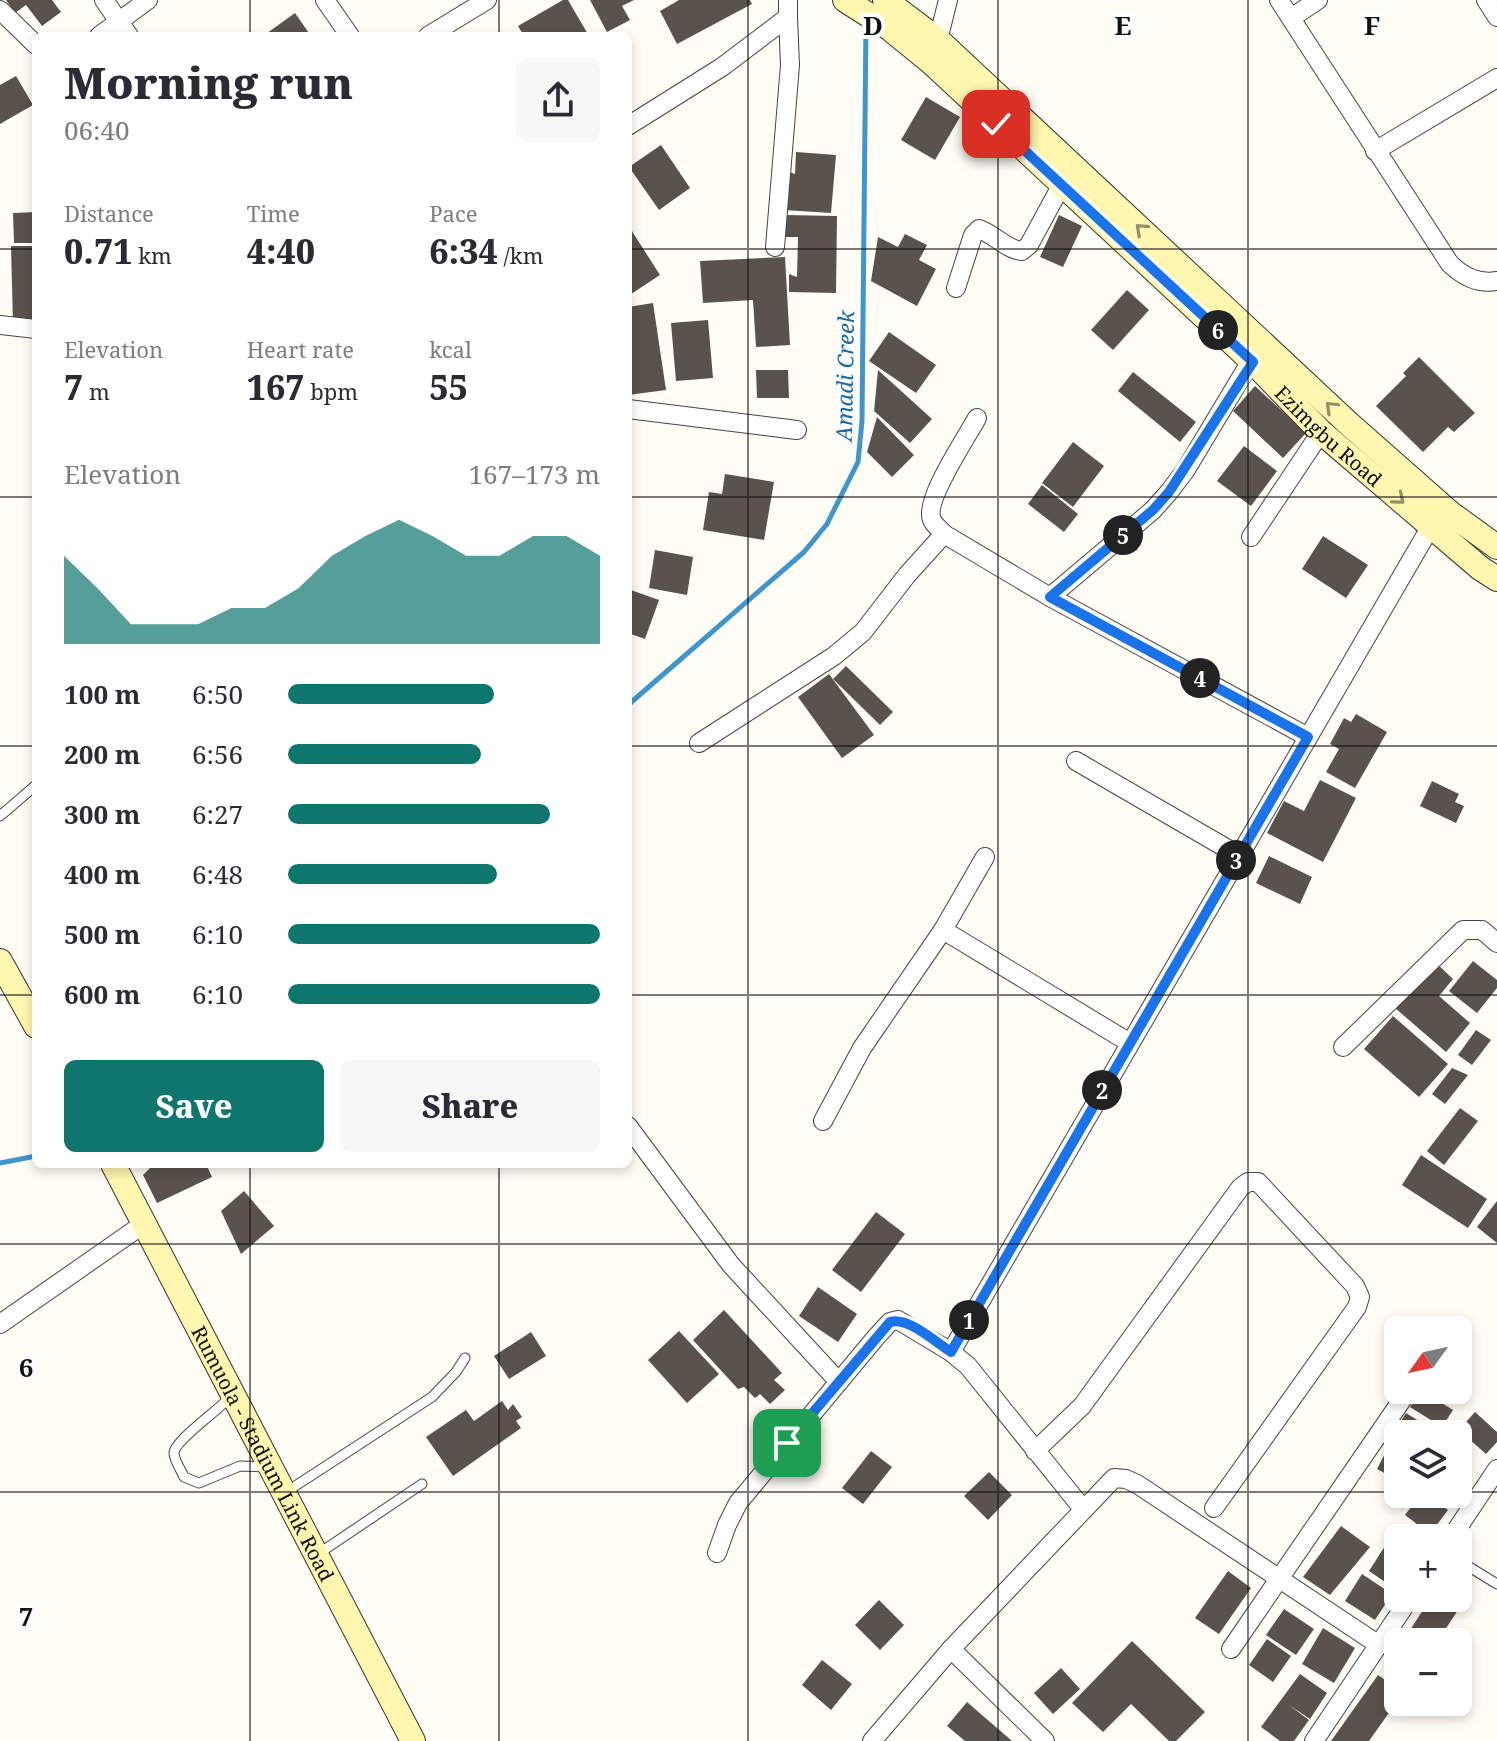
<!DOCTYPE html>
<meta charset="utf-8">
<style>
body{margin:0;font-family:"Noto Serif",serif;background:#f7f7f7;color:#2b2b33;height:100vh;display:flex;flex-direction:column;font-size:30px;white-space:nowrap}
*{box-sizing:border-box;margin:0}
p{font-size:26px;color:#7c7c81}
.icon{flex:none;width:44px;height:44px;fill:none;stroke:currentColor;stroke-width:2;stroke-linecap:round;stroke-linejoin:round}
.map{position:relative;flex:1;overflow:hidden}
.side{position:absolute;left:32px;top:32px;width:600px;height:1136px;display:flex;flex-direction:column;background:#fff;border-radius:12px;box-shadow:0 4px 12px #0003}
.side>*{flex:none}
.needle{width:52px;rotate:237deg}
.controls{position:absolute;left:1384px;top:1316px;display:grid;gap:16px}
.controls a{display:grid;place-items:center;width:88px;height:88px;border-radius:12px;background:#fff;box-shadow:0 4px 12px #0003;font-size:40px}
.pin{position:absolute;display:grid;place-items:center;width:68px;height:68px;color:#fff;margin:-34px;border-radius:16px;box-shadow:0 4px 12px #0006}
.km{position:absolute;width:40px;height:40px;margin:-20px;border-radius:50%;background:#222;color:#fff;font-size:22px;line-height:40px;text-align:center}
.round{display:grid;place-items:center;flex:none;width:84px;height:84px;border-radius:12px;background:#f7f7f7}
.headline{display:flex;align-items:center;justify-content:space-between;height:136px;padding:0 32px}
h1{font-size:44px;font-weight:800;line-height:60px}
.stats{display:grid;grid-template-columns:repeat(3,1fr);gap:12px;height:136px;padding:8px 32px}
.stats div{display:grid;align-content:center}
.stats b{font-size:34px;font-weight:800}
.stats small{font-size:22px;font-weight:400}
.stats p{font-size:22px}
.chart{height:224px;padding:16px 32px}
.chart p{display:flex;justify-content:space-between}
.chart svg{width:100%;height:144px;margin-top:8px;fill:#0f766e;opacity:.7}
.primary-button{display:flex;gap:16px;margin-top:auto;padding:16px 32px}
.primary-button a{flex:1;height:92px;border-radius:12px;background:#0f766e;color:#fff;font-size:32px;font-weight:800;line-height:92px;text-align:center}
.primary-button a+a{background:#f7f7f7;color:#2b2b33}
ul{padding:0 32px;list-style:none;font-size:26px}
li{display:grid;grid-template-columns:128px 96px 1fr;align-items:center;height:60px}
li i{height:20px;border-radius:10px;background:#0f766e}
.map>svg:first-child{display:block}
</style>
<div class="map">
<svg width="1497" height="1741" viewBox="0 0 1497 1741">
<rect width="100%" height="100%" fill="#fffdf5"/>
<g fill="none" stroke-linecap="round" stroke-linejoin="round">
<g stroke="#3f96cf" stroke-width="5">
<polyline points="628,705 804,552 827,524 858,462 862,421 866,22"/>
<polyline points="0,1163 36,1156"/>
</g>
</g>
<g fill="#5a524d">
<polygon points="6,0 52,0 61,12 42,26 26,5 15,13"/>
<polygon points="563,0 568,0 589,36 524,36 518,26"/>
<polygon points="590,0 634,0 622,6 630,20 607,32"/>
<polygon points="679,0 750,0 752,4 677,44 660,11"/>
<polygon points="295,13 311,36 263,36"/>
<polygon points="16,76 33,105 0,124 0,85"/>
<polygon points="926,97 960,117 935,160 901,140"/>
<polygon points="661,145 690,188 659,210 629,167"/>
<polygon points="796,152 836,155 831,213 784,210 787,171 795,174"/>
<polygon points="36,212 36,243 14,243 13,213"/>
<polygon points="786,215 837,216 836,293 789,292 789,274 797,277 798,237 785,237"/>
<polygon points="1059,215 1082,226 1063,267 1040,257"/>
<polygon points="628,225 660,275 628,296"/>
<polygon points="905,234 927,245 919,260 936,269 917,306 871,281 878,237 898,247"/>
<polygon points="11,246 36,246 36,323 13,324"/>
<polygon points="785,257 790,345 756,347 753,300 703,303 700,261"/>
<polygon points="1127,290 1149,310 1113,350 1091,330"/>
<polygon points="653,303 666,390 628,395 628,307"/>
<polygon points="708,320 713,378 676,381 671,323"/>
<polygon points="889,332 936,365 916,393 869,361"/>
<polygon points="1419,357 1475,413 1454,432 1448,427 1423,452 1376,406 1406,376 1403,373"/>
<polygon points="756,370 788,370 789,398 757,398"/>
<polygon points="878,370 932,419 910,443 874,411"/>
<polygon points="1133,372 1196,422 1180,442 1118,391"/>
<polygon points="1255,386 1306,433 1283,458 1233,411"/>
<polygon points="877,417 914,455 892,477 867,452"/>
<polygon points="1073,442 1104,466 1073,507 1042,483"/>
<polygon points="1244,446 1277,471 1251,506 1217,481"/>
<polygon points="725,474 774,482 764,540 703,530 709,492 722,494"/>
<polygon points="1042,485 1078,514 1064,532 1028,504"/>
<polygon points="1323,536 1368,565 1346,598 1302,569"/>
<polygon points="655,550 693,557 687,595 649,588"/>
<polygon points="628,589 659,600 645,639 628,633"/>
<polygon points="846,666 893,712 880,725 833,679"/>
<polygon points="829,674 874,735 842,758 798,697"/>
<polygon points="1356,714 1387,732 1355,788 1326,772 1339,749 1330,744 1344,718 1351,722"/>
<polygon points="1320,780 1356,798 1323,862 1267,833 1284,801 1304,811"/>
<polygon points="1432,781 1459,794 1455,802 1464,806 1456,823 1420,806"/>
<polygon points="1269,856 1312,877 1300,904 1256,883"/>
<polygon points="1473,961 1497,980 1497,988 1477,1013 1449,991"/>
<polygon points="1435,962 1453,979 1439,996 1470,1023 1446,1052 1395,1008"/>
<polygon points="1393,1016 1448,1064 1419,1097 1364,1049"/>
<polygon points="1476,1030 1491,1040 1472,1065 1458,1055"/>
<polygon points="1452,1068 1468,1075 1445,1104 1432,1094"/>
<polygon points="1460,1108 1478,1121 1444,1165 1427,1151"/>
<polygon points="1421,1155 1487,1199 1468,1228 1402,1185"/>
<polygon points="154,1164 206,1164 212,1177 157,1203 143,1175"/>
<polygon points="244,1191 274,1226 241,1254 221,1211"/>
<polygon points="1497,1201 1497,1243 1477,1227"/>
<polygon points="876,1212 905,1234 861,1292 832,1270"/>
<polygon points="818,1287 857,1314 838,1342 799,1316"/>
<polygon points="724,1310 782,1373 774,1380 785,1390 770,1404 760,1394 755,1398 744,1387 738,1389 693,1340"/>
<polygon points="679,1331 719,1374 687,1403 648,1360"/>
<polygon points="531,1332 546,1356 509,1379 494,1356"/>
<polygon points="1421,1390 1453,1410 1442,1427 1410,1407"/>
<polygon points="502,1401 508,1410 513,1404 522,1417 516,1421 521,1428 453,1476 426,1437 466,1410 474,1421"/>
<polygon points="1475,1412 1497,1432 1497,1442 1486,1454 1459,1430"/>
<polygon points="1406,1413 1435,1431 1433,1434 1398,1434 1398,1437 1393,1434"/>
<polygon points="1393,1438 1398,1441 1398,1480 1377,1469"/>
<polygon points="871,1451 892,1467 863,1504 842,1488"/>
<polygon points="1458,1471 1472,1479 1454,1507 1434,1494 1458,1494"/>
<polygon points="989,1472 1012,1495 988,1520 964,1496"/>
<polygon points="1421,1494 1426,1494 1448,1510 1430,1534 1405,1515"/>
<polygon points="1341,1526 1370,1547 1330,1595 1303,1577"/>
<polygon points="1385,1546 1398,1554 1398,1582 1394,1588 1369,1571"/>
<polygon points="1228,1571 1251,1588 1219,1634 1195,1618"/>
<polygon points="1362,1574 1392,1594 1375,1620 1345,1601"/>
<polygon points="1458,1588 1468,1595 1437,1642 1402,1642 1431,1598 1458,1598"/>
<polygon points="879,1600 904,1625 880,1650 855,1625"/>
<polygon points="1284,1609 1314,1629 1296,1655 1266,1635"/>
<polygon points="1323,1628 1355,1648 1334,1683 1302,1664"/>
<polygon points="1267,1639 1291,1656 1273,1682 1249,1665"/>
<polygon points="1132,1641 1205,1712 1176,1741 1169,1741 1131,1704 1103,1732 1072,1703"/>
<polygon points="822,1660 852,1684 831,1710 802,1685"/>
<polygon points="1061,1668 1080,1689 1053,1714 1034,1693"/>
<polygon points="1300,1674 1327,1693 1310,1719 1289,1705 1309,1720 1294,1741 1280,1741 1261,1727"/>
<polygon points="1378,1675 1398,1689 1398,1700 1369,1741 1331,1741"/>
<polygon points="967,1702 1012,1741 965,1741 947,1726"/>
</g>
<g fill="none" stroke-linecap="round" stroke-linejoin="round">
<g stroke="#444" stroke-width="11">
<g id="lane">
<polyline points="0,816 36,785"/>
<path d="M230,1397C220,1409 174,1441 174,1453C174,1460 181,1470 184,1477L199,1483L240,1466L266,1467"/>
<polyline points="286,1492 432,1397 456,1372 465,1358"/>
<polyline points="318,1554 422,1484"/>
<polyline points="1458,1560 1497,1584"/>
</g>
</g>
<g stroke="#444" stroke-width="20">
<g id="street">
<polyline points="104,0 129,36"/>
<polyline points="325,0 350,36"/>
<path d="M1279,0L1450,264C1464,277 1478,284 1497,281"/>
<polyline points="1486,0 1497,17"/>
<polyline points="0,10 36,45"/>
<polyline points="1291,18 1318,0"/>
<polyline points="99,36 148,0"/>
<polyline points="428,36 487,0"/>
<polyline points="938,40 948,0"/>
<polyline points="628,126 722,67 788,17 788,0"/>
<polyline points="1375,151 1497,78"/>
<polyline points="775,247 790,65 788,17"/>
<path d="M956,288L973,235L979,229C994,234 1007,250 1022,251L1029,245L1061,186"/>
<polyline points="0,325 36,329"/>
<polyline points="628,409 797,430"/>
<path d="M977,418C967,437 923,501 932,520C934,525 941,530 944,534L1050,597L1308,737"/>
<polyline points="1251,537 1321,432"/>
<polyline points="1050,597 1153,510 1169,492 1185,471 1257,351"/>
<polyline points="699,743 834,656 863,632 907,575 944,534"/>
<polyline points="1076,761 1238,855"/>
<polyline points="943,930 1130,1043"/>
<polyline points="1343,1047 1463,930 1482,930 1497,943"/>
<polyline points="823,1121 862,1048 943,930 985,857"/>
<polyline points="628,1126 731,1265 839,1382"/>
<polyline points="0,1324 145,1223"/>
<polyline points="951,1352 1431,526"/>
<polyline points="1035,1451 1082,1406 1240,1188 1248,1182 1258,1182 1355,1286 1360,1297 1357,1307 1214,1508"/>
<polyline points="1451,1538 1497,1469"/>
<polyline points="717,1553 727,1525 738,1503 877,1336 890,1322 898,1320 951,1352 968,1366 1083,1509"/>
<polyline points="951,1649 1045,1741"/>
<polyline points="1231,1649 1406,1394"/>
<polyline points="872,1741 951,1649 1114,1478 1126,1479 1137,1484 1379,1645"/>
<polyline points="1314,1741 1410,1598"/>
</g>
</g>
<g stroke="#333" stroke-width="26">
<g id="secondary">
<path id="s1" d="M845,0L889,28L932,63L1253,362L1321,432L1480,568L1497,579"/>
<polyline points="885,0 938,40 1348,423 1450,513 1497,547"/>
<polyline points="0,961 36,1026"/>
<path id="s2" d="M113,1164L413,1741"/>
</g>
</g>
<use href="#lane" stroke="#fff" stroke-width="9"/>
<use href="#street" stroke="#fff" stroke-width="18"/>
<use href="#secondary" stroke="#fff6b0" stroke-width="24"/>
</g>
<defs><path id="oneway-chevron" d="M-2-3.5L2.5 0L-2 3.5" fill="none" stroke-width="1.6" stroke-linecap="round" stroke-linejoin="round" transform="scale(2)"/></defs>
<g stroke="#948f68">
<use href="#oneway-chevron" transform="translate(1141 229) rotate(-137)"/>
<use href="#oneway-chevron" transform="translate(1331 407) rotate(-136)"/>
<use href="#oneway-chevron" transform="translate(1399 499) rotate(40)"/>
</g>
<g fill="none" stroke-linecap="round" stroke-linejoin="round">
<g stroke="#fff" stroke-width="16">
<path id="route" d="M787,1443L890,1322C909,1317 935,1342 951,1352L1308,737L1050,597L1153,510L1169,492L1253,362L996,124"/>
</g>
<use href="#route" stroke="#1a73e8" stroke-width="10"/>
</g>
<path fill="none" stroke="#111" stroke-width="2" stroke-opacity="0.55" d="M250,0V36M499,0V36M748,0V1741M998,0V1741M1248,0V1741M0,249H36M628,249H1497M0,497H36M628,497H1497M0,746H36M628,746H1497M0,995H36M628,995H1497M250,1164V1741M499,1164V1741M0,1244H1497M0,1492H1398M1458,1492H1497"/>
<g text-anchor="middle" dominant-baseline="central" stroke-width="8" stroke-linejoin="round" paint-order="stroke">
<g font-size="20" fill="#111" stroke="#fff">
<text stroke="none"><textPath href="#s1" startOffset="652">Ezimgbu Road</textPath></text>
<text stroke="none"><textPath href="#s2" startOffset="326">Rumuola - Stadium Link Road</textPath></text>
</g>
<g font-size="22" font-style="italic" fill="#1768a6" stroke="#fff">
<text transform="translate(844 376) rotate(-89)">Amadi Creek</text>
</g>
</g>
<g font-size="26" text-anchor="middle" font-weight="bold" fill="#111" stroke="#fff" stroke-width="8" stroke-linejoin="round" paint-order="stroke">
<text x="873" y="35">D</text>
<text x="1123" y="35">E</text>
<text x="1372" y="35">F</text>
<text x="26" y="1377">6</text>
<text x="26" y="1626">7</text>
</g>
</svg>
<div class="controls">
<a><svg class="needle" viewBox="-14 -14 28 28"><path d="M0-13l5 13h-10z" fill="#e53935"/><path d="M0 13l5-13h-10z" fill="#7c7c81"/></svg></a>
<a><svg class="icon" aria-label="layers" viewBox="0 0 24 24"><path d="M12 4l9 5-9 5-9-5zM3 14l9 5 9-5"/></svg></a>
<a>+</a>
<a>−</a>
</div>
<div class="pin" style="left:787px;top:1443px;background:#1e9e55"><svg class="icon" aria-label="arrive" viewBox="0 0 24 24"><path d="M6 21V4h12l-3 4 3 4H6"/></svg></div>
<div class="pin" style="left:996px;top:124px;background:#d93025"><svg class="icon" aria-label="check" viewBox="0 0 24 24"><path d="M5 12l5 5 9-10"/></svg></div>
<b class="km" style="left:969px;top:1320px">1</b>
<b class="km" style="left:1102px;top:1090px">2</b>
<b class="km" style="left:1236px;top:860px">3</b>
<b class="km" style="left:1200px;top:678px">4</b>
<b class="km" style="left:1123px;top:535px">5</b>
<b class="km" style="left:1218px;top:330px">6</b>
<section class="side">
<div class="headline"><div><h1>Morning run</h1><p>06:40</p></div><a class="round"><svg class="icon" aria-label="share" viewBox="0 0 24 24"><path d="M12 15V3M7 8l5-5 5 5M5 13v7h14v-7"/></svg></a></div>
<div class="stats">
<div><p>Distance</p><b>0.71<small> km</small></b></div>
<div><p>Time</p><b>4:40</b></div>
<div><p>Pace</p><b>6:34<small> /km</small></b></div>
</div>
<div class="stats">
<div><p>Elevation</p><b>7<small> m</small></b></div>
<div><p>Heart rate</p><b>167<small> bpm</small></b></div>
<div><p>kcal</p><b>55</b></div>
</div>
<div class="chart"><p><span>Elevation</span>167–173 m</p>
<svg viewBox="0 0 160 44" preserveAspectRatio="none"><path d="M0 44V17L10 27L20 38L30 38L40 38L50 33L60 33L70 27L80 17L90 11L100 6L110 11L120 17L130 17L140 11L150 11L160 17V44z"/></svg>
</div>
<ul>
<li><b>100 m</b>6:50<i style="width:66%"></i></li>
<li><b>200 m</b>6:56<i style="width:62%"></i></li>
<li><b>300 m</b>6:27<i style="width:84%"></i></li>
<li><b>400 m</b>6:48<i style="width:67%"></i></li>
<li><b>500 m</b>6:10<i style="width:100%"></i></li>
<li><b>600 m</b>6:10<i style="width:100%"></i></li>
</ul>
<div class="primary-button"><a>Save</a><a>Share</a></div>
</section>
</div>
